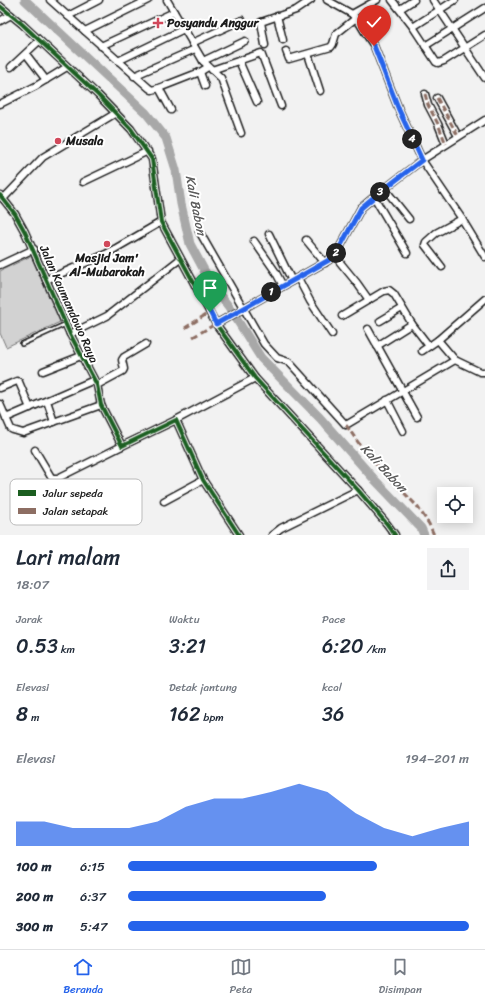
<!DOCTYPE html>
<html lang="id">
<meta charset="utf-8">
<style>
body{margin:0;font-family:Sriracha,sans-serif;background:#f2f2f3;color:#1f2937;height:100vh;display:flex;flex-direction:column;font-size:15px;white-space:nowrap}
*{box-sizing:border-box;margin:0}
p{font-size:13px;color:#747a83}
.icon{flex:none;width:22px;height:22px;fill:none;stroke:currentColor;stroke-width:2;stroke-linecap:round;stroke-linejoin:round}
.map{position:relative;height:535px;overflow:hidden}
.sheet{display:flex;flex-direction:column;background:#fff;flex:1}
.sheet>*{flex:none}
.controls{position:absolute;left:437px;top:487px;display:grid;gap:8px}
.controls a{display:grid;place-items:center;width:36px;height:36px;border-radius:0px;background:#fff;box-shadow:0 2px 10px #0003;font-size:20px}
.pin{position:absolute;display:grid;place-items:center;width:34px;height:34px;color:#fff;margin:-41px -17px;border-radius:50% 50% 50% 0;rotate:-45deg;box-shadow:0 0 4px #0007}
.pin .icon{rotate:45deg}
.km{position:absolute;width:20px;height:20px;margin:-10px;border-radius:50%;background:#222;color:#fff;font-size:11px;line-height:20px;text-align:center}
.round{display:grid;place-items:center;flex:none;width:42px;height:42px;border-radius:0px;background:#f2f2f3}
.head{display:flex;align-items:center;justify-content:space-between;height:68px;padding:0 16px}
h1{font-size:22px;font-weight:600;line-height:30px}
.metrics{display:grid;grid-template-columns:repeat(3,1fr);gap:6px;height:68px;padding:4px 16px}
.metrics div{display:grid;align-content:center}
.metrics b{font-size:20px;font-weight:600}
.metrics small{font-size:11px;font-weight:400}
.metrics p{font-size:11px}
.chart{height:112px;padding:8px 16px}
.chart p{display:flex;justify-content:space-between}
.chart svg{width:100%;height:72px;margin-top:4px;fill:#2563eb;opacity:.7}
ul{padding:0 16px;list-style:none;font-size:13px}
li{display:grid;grid-template-columns:64px 48px 1fr;align-items:center;height:30px}
li i{height:10px;border-radius:5px;background:#2563eb}
.tab-bar{display:flex;justify-content:space-around;align-items:center;height:56px;border-top:1px solid #e0e1e3;background:#fff;font-size:11px;color:#747a83}
.tab-bar a{display:grid;justify-items:center;gap:2px}
.tab-bar .active{color:#2563eb}
.map>svg:first-child{display:block}
</style>
<div class="map">
<svg width="485" height="535" viewBox="0 0 485 535">
<rect width="100%" height="100%" fill="#f2f2f2"/>
<filter id="ink" filterUnits="userSpaceOnUse"><feTurbulence type="fractalNoise" baseFrequency=".025" numOctaves="2"/><feDisplacementMap in="SourceGraphic" scale="8" xChannelSelector="R" yChannelSelector="G"/><feConvolveMatrix kernelMatrix="1 2 1 2 8 2 1 2 1" color-interpolation-filters="sRGB"/></filter>
<g filter="url(#ink)">
<polygon fill="#d2d2d2" stroke="#777" points="31,256 60,322 6,347 0,333 0,271"/>
<g fill="none" stroke-linecap="round" stroke-linejoin="round">
<polyline stroke="#a8a8a8" stroke-width="9" points="25,0 146,113 166,138 176,170 181,204 190,244 212,285 229,307 261,358 320,418 374,479 421,528 424,535"/>
<g stroke="#1c1c1c" stroke-width="6">
<polyline id="service" points="22,344 66,324"/>
</g>
<g stroke="#1c1c1c" stroke-width="9">
<g id="minor">
<polyline points="50,0 149,88 152,90 159,88 200,72 208,67"/>
<polyline points="167,0 203,61 221,78 241,133"/>
<polyline points="327,0 352,14 360,24 366,34 374,46 399,110 422,160 462,219 485,257"/>
<polyline points="392,0 413,27 436,62 438,63 444,61 485,35"/>
<polyline points="433,0 485,78"/>
<polyline points="0,6 22,24 98,95 131,129 152,159 161,222 216,324 255,378 358,490 387,524 395,535"/>
<polyline points="400,9 414,0"/>
<polyline points="352,14 377,0"/>
<polyline points="68,16 99,0"/>
<polyline points="277,16 283,40"/>
<polyline points="0,21 11,15"/>
<polyline points="413,27 455,0"/>
<polyline points="85,31 148,0"/>
<polyline points="192,43 242,20"/>
<polyline points="265,45 261,22 296,10 311,0"/>
<polyline points="101,46 174,12"/>
<polyline points="425,46 485,8"/>
<polyline points="286,51 289,59 331,47 333,44 336,34 356,18"/>
<polyline points="26,54 46,80"/>
<polyline points="308,54 320,91"/>
<polyline points="118,61 184,29"/>
<polyline points="203,61 245,41"/>
<polyline points="239,61 257,102"/>
<polyline points="11,67 39,41"/>
<polyline points="212,70 261,53 281,106"/>
<polyline points="200,72 205,86"/>
<polyline points="134,76 195,49"/>
<polyline points="159,88 171,110"/>
<polyline points="425,94 428,105 438,124 446,144"/>
<polyline points="437,98 458,136"/>
<polyline points="0,104 36,86 67,67"/>
<polyline points="83,182 148,151"/>
<polyline points="385,189 409,219"/>
<polyline points="0,195 15,214 25,232 70,334 97,385 101,405 122,446 176,420 203,480 239,535"/>
<polyline points="374,197 407,253"/>
<polyline points="3,199 43,157 116,113"/>
<polyline points="199,231 264,344 277,358 289,362 346,425 455,360 438,340 485,299"/>
<polyline points="269,234 292,281"/>
<polyline points="306,240 325,263"/>
<polyline points="254,241 275,271 283,286"/>
<polyline points="334,255 357,283 369,300"/>
<polyline points="0,265 34,249"/>
<polyline points="442,267 425,245 426,242 436,233 462,219"/>
<polyline points="298,278 310,301 332,334"/>
<polyline points="46,280 106,254 161,222"/>
<polyline points="342,316 384,291 389,290 394,294 412,324 429,346"/>
<polyline points="380,321 402,308"/>
<polyline points="216,324 329,260 340,247 361,208 374,197 422,160 485,120"/>
<polyline points="368,329 417,417"/>
<polyline points="70,334 107,316 180,259"/>
<polyline points="377,346 412,324"/>
<polyline points="422,351 438,340"/>
<polyline points="455,360 480,372 485,372"/>
<polyline points="43,371 81,356"/>
<polyline points="97,385 123,371 124,369 122,360 124,357 146,344"/>
<polyline points="0,388 17,381 19,382 30,408"/>
<polyline points="387,400 403,431"/>
<polyline points="47,401 54,422"/>
<polyline points="0,404 11,429 13,430 23,433 101,405"/>
<polyline points="6,418 94,380"/>
<polyline points="176,420 255,378"/>
<polyline points="35,450 51,477 53,478 58,478 122,446"/>
<polyline points="164,501 203,480"/>
<polyline points="272,535 281,528 358,490"/>
</g>
</g>
<use href="#service" stroke="#fff" stroke-width="3"/>
<use href="#minor" stroke="#fff" stroke-width="6"/>
<g stroke="#8d6e63" stroke-width="3" stroke-dasharray="6 3" stroke-linecap="butt">
<polyline points="425,94 428,105 438,124 446,144"/>
<polyline points="437,98 458,136"/>
<polyline points="185,328 210,312"/>
<polyline points="193,337 243,308"/>
<polyline points="346,425 367,455 417,506 429,524 434,535"/>
</g>
<g stroke="#fff" stroke-width="6">
<g id="cycleway">
<polyline points="0,6 22,24 98,95 131,129 152,159 161,222 216,324 255,378 358,490 387,524 395,535"/>
<polyline points="0,195 15,214 25,232 70,334 97,385 101,405 122,446 176,420 203,480 239,535"/>
</g>
</g>
<use href="#cycleway" stroke="#1b5e20" stroke-width="4"/>
</g>
</g>
<g fill="none" stroke-linecap="round" stroke-linejoin="round" filter="url(#ink)">
<g stroke="#fff" stroke-width="8">
<polyline id="route" points="210,312 216,324 329,260 334,255 340,247 361,208 374,197 422,160 399,110 374,46"/>
</g>
<use href="#route" stroke="#2563eb" stroke-width="5"/>
</g>
<g fill="#d1495b" stroke="#fff" stroke-width="1.5">
<path d="M156 17h4v4h4v4h-4v4h-4v-4h-4v-4h4z"/>
<circle cx="58" cy="141" r="4"/>
<circle cx="107" cy="244" r="4"/>
</g>
<g text-anchor="middle" dominant-baseline="central" stroke-width="4" stroke-linejoin="round" paint-order="stroke">
<g font-size="12" font-weight="bold" fill="#1c1c1c" stroke="#fff" text-anchor="start">
<text x="167" y="23">Posyandu Anggur</text>
<text x="66" y="141">Musala</text>
<text x="107" y="258" text-anchor="middle">Masjid Jam'<tspan x="107" dy="14">Al-Mubarokah</tspan></text>
</g>
<g font-size="12" fill="#1c1c1c" stroke="#fff">
<text transform="translate(69 304) rotate(66)">Jalan Kaumandowo Raya</text>
</g>
<g font-size="13" font-style="italic" fill="#5b5b5b" stroke="#fff">
<text transform="translate(196 205) rotate(79)">Kali Babon</text>
<text transform="translate(384 468) rotate(47)">Kali Babon</text>
</g>
</g>
<rect x="10" y="479" width="132" height="46" rx="6" fill="#fff" stroke="#bbb" stroke-width="1"/>
<rect x="18" y="490" width="18" height="6" fill="#1b5e20"/>
<rect x="18" y="508" width="18" height="6" fill="#8d6e63"/>
<g font-size="11" fill="#1c1c1c">
<text x="43" y="497">Jalur sepeda</text>
<text x="43" y="515">Jalan setapak</text>
</g>
</svg>
<div class="controls">
<a><svg class="icon" aria-label="locate" viewBox="0 0 24 24"><circle cx="12" cy="12" r="6"/><path d="M12 2v4M12 18v4M2 12h4M18 12h4"/></svg></a>
</div>
<div class="pin" style="left:210px;top:312px;background:#1e9e55"><svg class="icon" aria-label="arrive" viewBox="0 0 24 24"><path d="M6 21V4h12l-3 4 3 4H6"/></svg></div>
<div class="pin" style="left:374px;top:46px;background:#d93025"><svg class="icon" aria-label="check" viewBox="0 0 24 24"><path d="M5 12l5 5 9-10"/></svg></div>
<b class="km" style="left:271px;top:292px">1</b>
<b class="km" style="left:336px;top:253px">2</b>
<b class="km" style="left:380px;top:192px">3</b>
<b class="km" style="left:412px;top:139px">4</b>
</div>
<section class="sheet">
<div class="head"><div><h1>Lari malam</h1><p>18:07</p></div><a class="round"><svg class="icon" aria-label="share" viewBox="0 0 24 24"><path d="M12 15V3M7 8l5-5 5 5M5 13v7h14v-7"/></svg></a></div>
<div class="metrics">
<div><p>Jarak</p><b>0.53<small> km</small></b></div>
<div><p>Waktu</p><b>3:21</b></div>
<div><p>Pace</p><b>6:20<small> /km</small></b></div>
</div>
<div class="metrics">
<div><p>Elevasi</p><b>8<small> m</small></b></div>
<div><p>Detak jantung</p><b>162<small> bpm</small></b></div>
<div><p>kcal</p><b>36</b></div>
</div>
<div class="chart"><p><span>Elevasi</span>194–201 m</p>
<svg viewBox="0 0 160 44" preserveAspectRatio="none"><path d="M0 44V29L10 29L20 33L30 33L40 33L50 29L60 20L70 15L80 15L90 11L100 6L110 11L120 24L130 33L140 38L150 33L160 29V44z"/></svg>
</div>
<ul>
<li><b>100 m</b>6:15<i style="width:73%"></i></li>
<li><b>200 m</b>6:37<i style="width:58%"></i></li>
<li><b>300 m</b>5:47<i style="width:100%"></i></li>
</ul>
</section>
<nav class="tab-bar">
<a class="active"><svg class="icon" aria-label="home" viewBox="0 0 24 24"><path d="M3 11l9-7 9 7M6 9v11h12V9"/></svg>Beranda</a>
<a><svg class="icon" aria-label="map" viewBox="0 0 24 24"><path d="M3 6l6-2 6 2 6-2v14l-6 2-6-2-6 2zM9 4v14M15 6v14"/></svg>Peta</a>
<a><svg class="icon" aria-label="saved" viewBox="0 0 24 24"><path d="M7 4h10v16l-5-4-5 4z"/></svg>Disimpan</a>
</nav>
